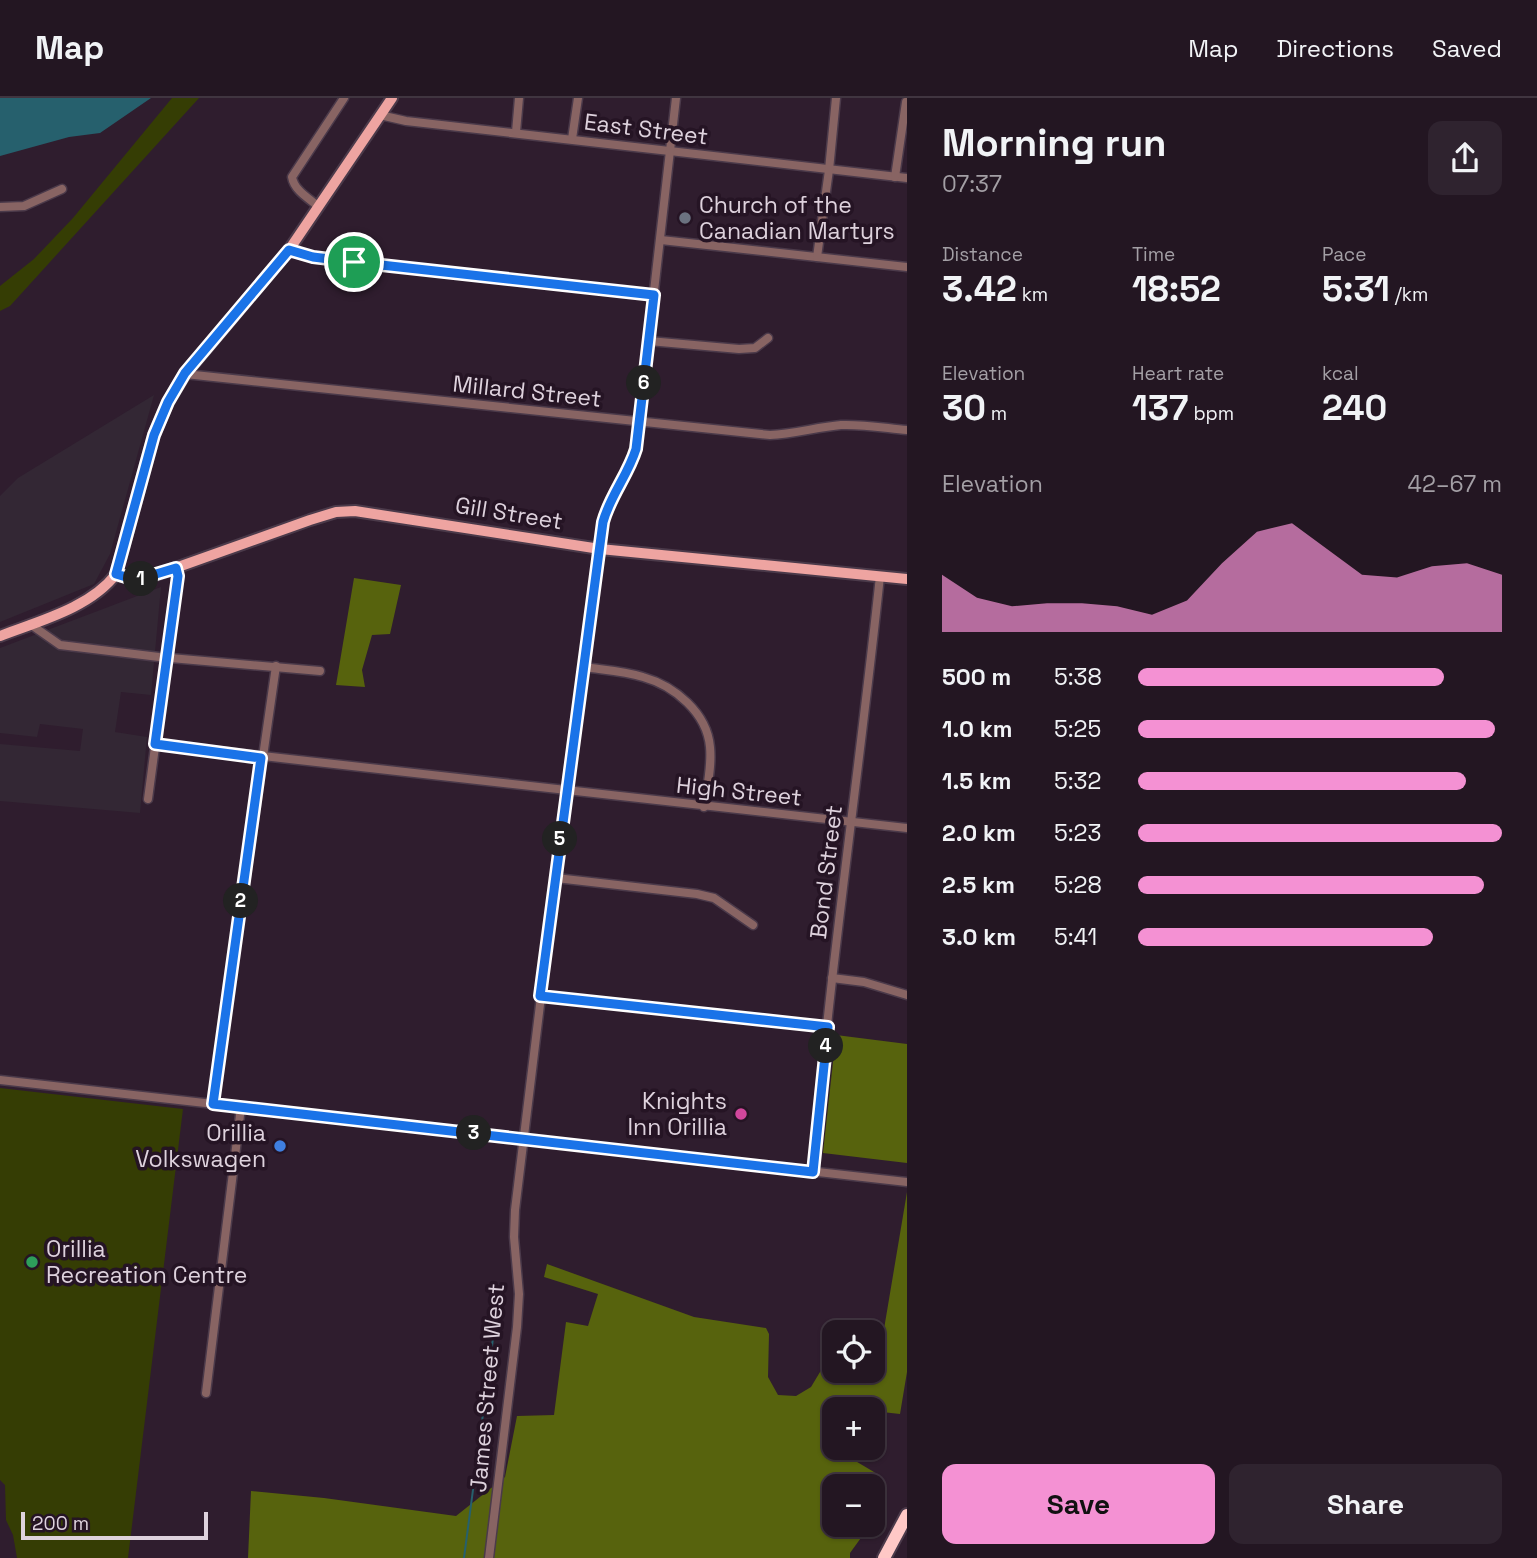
<!DOCTYPE html>
<meta charset="utf-8">
<style>
body{margin:0;font-family:"Space Grotesk",sans-serif;background:#2f232f;color:#f1f3f6;height:100vh;display:flex;flex-direction:column;font-size:26px;white-space:nowrap}
*{box-sizing:border-box;margin:0}
p{font-size:23px;color:#a39fa5}
.icon{flex:none;width:38px;height:38px;fill:none;stroke:currentColor;stroke-width:2;stroke-linecap:round;stroke-linejoin:round}
.map{position:relative;flex:1;overflow:hidden}
.panel{display:flex;flex-direction:column;background:#231622;width:630px}
.panel>*{flex:none}
.tools{position:absolute;left:822px;top:1222px;display:grid;gap:14px}
.tools a{display:grid;place-items:center;width:63px;height:63px;border-radius:14px;background:#231622;box-shadow:0 2px 5px #0004,0 0 0 2px #403540;font-size:35px}
.scale{position:absolute;left:21px;bottom:18px;width:187px;box-sizing:border-box;padding-left:7px;border:4px solid #ded2dd;border-top:0;font-size:19px;line-height:24px;white-space:nowrap;color:#ded2dd;-webkit-text-stroke:5px #251424;paint-order:stroke}
.pin{position:absolute;display:grid;place-items:center;width:60px;height:60px;color:#fff;margin:-30px;border:4px solid #fff;border-radius:50%;box-shadow:0 2px 7px #0007}
.km{position:absolute;width:35px;height:35px;margin:-18px;border-radius:50%;background:#222;color:#fff;font-size:19px;line-height:35px;text-align:center}
.round{display:grid;place-items:center;flex:none;width:74px;height:74px;border-radius:14px;background:#2f232f}
.head{display:flex;align-items:center;justify-content:space-between;height:119px;padding:0 35px}
h1{font-size:38px;font-weight:700;line-height:52px}
.stats{display:grid;grid-template-columns:repeat(3,1fr);gap:10px;height:119px;padding:7px 35px}
.stats div{display:grid;align-content:center}
.stats b{font-size:35px;font-weight:700}
.stats small{font-size:19px;font-weight:400}
.stats p{font-size:19px}
.chart{height:196px;padding:14px 35px}
.chart p{display:flex;justify-content:space-between}
.chart svg{width:100%;height:126px;margin-top:7px;fill:#f491d3;opacity:.7}
.primary-button{display:flex;gap:14px;margin-top:auto;padding:14px 35px}
.primary-button a{flex:1;height:80px;border-radius:14px;background:#f491d3;color:#111;font-size:28px;font-weight:700;line-height:80px;text-align:center}
.primary-button a+a{background:#2f232f;color:#f1f3f6}
ul{padding:0 35px;list-style:none;font-size:23px}
li{display:grid;grid-template-columns:112px 84px 1fr;align-items:center;height:52px}
li i{height:18px;border-radius:9px;background:#f491d3}
header{display:flex;align-items:center;gap:42px;box-sizing:border-box;height:98px;padding:0 35px;background:#231622;border-bottom:2px solid #403540}
header strong{font-size:33px}
nav{display:flex;gap:38px;margin-inline-start:auto;font-size:24px}
main{display:flex;flex:1;min-height:0}
.map>svg:first-child{display:block}
</style>
<header>
<strong>Map</strong>
<nav><a>Map</a><a>Directions</a><a>Saved</a></nav>
</header>
<main>
<div class="map">
<svg width="907" height="1460" viewBox="0 0 907 1460">
<rect width="100%" height="100%" fill="#2f1d2e"/>
<g fill="#332734">
<polygon points="154,297 110,456 94,486 0,524 0,398 18,380"/>
<polygon points="161,489 151,597 121,594 115,634 147,639 140,715 0,703 0,646 80,653 83,631 40,626 37,639 0,635 0,550"/>
</g>
<g fill="#353d04">
<polygon points="172,0 199,0 10,208 0,213 0,188 34,161 73,120"/>
<polygon points="0,990 183,1011 128,1460 17,1460 13,1437 6,1422 5,1387 0,1382"/>
</g>
<g fill="#57630d">
<polygon points="354,480 401,487 390,536 372,537 362,572 365,589 336,587"/>
<polygon points="836,937 907,946 907,1065 823,1055"/>
<polygon points="907,1094 907,1274 900,1316 873,1313 873,1311 835,1311 835,1349 843,1349 842,1355 874,1374 885,1388 884,1409 873,1424 873,1388 835,1388 835,1426 871,1426 850,1455 850,1460 248,1460 251,1393 324,1400 456,1418 505,1379 517,1318 554,1317 566,1224 588,1228 598,1196 544,1179 547,1166 694,1219 766,1230 769,1236 768,1279 778,1297 796,1298 811,1289 835,1249 835,1272 873,1272 873,1234 844,1234 848,1227 884,1231"/>
</g>
<polygon fill="#26606d" points="0,0 151,0 100,35 69,39 0,58"/>
<g fill="none" stroke-linecap="round" stroke-linejoin="round">
<polyline stroke="#26606d" stroke-width="2" points="464,1460 500,1187"/>
<g stroke="#4b3a4a" stroke-width="11">
<g id="minor">
<polyline points="380,17 406,23 907,80"/>
<polyline points="516,34 519,0"/>
<polyline points="572,41 578,0"/>
<polyline points="895,79 906,4"/>
<path d="M318,108C308,100 294,92 292,79L344,0"/>
<polyline points="0,109 24,108 62,91"/>
<polyline points="661,142 907,169"/>
<polyline points="289,152 313,159 354,164 654,197"/>
<polyline points="817,159 829,72 836,0"/>
<polyline points="649,243 739,251 755,250 768,240"/>
<path d="M185,276L770,337C794,336 817,329 841,327C862,326 885,330 907,332"/>
<polyline points="30,526 60,547 159,559 320,573"/>
<path d="M584,569C604,572 624,573 643,579C675,588 707,615 710,649C712,669 707,689 704,709"/>
<polyline points="155,646 907,730"/>
<polyline points="148,701 178,478 176,470"/>
<polyline points="556,780 697,796 714,800 753,827"/>
<polyline points="832,880 864,884 907,897"/>
<polyline points="540,898 828,929"/>
<polyline points="0,982 907,1084"/>
<polyline points="213,1006 276,568"/>
<path d="M813,1074C829,875 859,677 880,478"/>
<polyline points="206,1295 241,1009"/>
<path d="M489,1460L517,1229L519,1196L514,1139L515,1112L566,693L603,424C610,398 628,377 636,351L676,0"/>
</g>
</g>
<g stroke="#4b3a4a" stroke-width="14">
<g id="major">
<polyline points="116,476 133,482 150,479 310,422 336,414 355,413 600,451 907,481"/>
<path d="M0,538C39,523 90,510 116,476L154,337L168,304L185,276L289,152L392,0"/>
</g>
</g>
<g stroke="#4b3a4a" stroke-width="16">
<polyline id="highway" points="884,1460 907,1417"/>
</g>
<use href="#minor" stroke="#886463" stroke-width="8"/>
<use href="#major" stroke="#eea4a1" stroke-width="10"/>
<use href="#highway" stroke="#ffc8c6" stroke-width="12"/>
</g>
<g fill="none" stroke-linecap="round" stroke-linejoin="round">
<g stroke="#fff" stroke-width="14">
<path id="route" d="M289,152L313,159L354,164L654,197L636,351C628,377 610,398 603,424L540,898L828,929L813,1074L213,1006L261,660L155,646L178,478L176,470L136,482L116,476L154,337L168,304L185,275Z"/>
</g>
<use href="#route" stroke="#1a73e8" stroke-width="9"/>
</g>
<circle fill="#6b7280" stroke="#251424" stroke-width="2.5" cx="685" cy="120" r="7"/>
<circle fill="#d1479c" stroke="#251424" stroke-width="2.5" cx="741" cy="1016" r="7"/>
<circle fill="#3f7fe0" stroke="#251424" stroke-width="2.5" cx="280" cy="1048" r="7"/>
<circle fill="#2e9e5b" stroke="#251424" stroke-width="2.5" cx="32" cy="1164" r="7"/>
<g text-anchor="middle" dominant-baseline="central" stroke-width="7" stroke-linejoin="round" paint-order="stroke">
<g font-size="23" fill="#ded2dd" stroke="#251424">
<text transform="translate(646 31) rotate(7)">East Street</text>
<text transform="translate(527 293) rotate(6)">Millard Street</text>
<text transform="translate(509 415) rotate(9)">Gill Street</text>
<text transform="translate(739 693) rotate(6)">High Street</text>
<text transform="translate(826 774) rotate(-83)">Bond Street</text>
<text transform="translate(487 1290) rotate(-85)">James Street West</text>
</g>
<g font-size="23" fill="#ded2dd" stroke="#251424" text-anchor="start">
<text x="699" y="107">Church of the<tspan x="699" dy="26">Canadian Martyrs</tspan></text>
<text x="727" y="1003" text-anchor="end">Knights<tspan x="727" dy="26">Inn Orillia</tspan></text>
<text x="266" y="1035" text-anchor="end">Orillia<tspan x="266" dy="26">Volkswagen</tspan></text>
<text x="46" y="1151">Orillia<tspan x="46" dy="26">Recreation Centre</tspan></text>
</g>
</g>
</svg>
<div class="tools">
<a><svg class="icon" aria-label="locate" viewBox="0 0 24 24"><circle cx="12" cy="12" r="6"/><path d="M12 2v4M12 18v4M2 12h4M18 12h4"/></svg></a>
<a>+</a>
<a>−</a>
</div>
<div class="scale">200 m</div>
<div class="pin" style="left:354px;top:164px;background:#1e9e55"><svg class="icon" aria-label="arrive" viewBox="0 0 24 24"><path d="M6 21V4h12l-3 4 3 4H6"/></svg></div>
<b class="km" style="left:141px;top:481px">1</b>
<b class="km" style="left:241px;top:803px">2</b>
<b class="km" style="left:474px;top:1035px">3</b>
<b class="km" style="left:826px;top:948px">4</b>
<b class="km" style="left:560px;top:741px">5</b>
<b class="km" style="left:644px;top:285px">6</b>
</div>
<section class="panel">
<div class="head"><div><h1>Morning run</h1><p>07:37</p></div><a class="round"><svg class="icon" aria-label="share" viewBox="0 0 24 24"><path d="M12 15V3M7 8l5-5 5 5M5 13v7h14v-7"/></svg></a></div>
<div class="stats">
<div><p>Distance</p><b>3.42<small> km</small></b></div>
<div><p>Time</p><b>18:52</b></div>
<div><p>Pace</p><b>5:31<small> /km</small></b></div>
</div>
<div class="stats">
<div><p>Elevation</p><b>30<small> m</small></b></div>
<div><p>Heart rate</p><b>137<small> bpm</small></b></div>
<div><p>kcal</p><b>240</b></div>
</div>
<div class="chart"><p><span>Elevation</span>42–67 m</p>
<svg viewBox="0 0 160 44" preserveAspectRatio="none"><path d="M0 44V24L10 32L20 35L30 34L40 34L50 35L60 38L70 33L80 20L90 9L100 6L110 15L120 24L130 25L140 21L150 20L160 24V44z"/></svg>
</div>
<ul>
<li><b>500 m</b>5:38<i style="width:84%"></i></li>
<li><b>1.0 km</b>5:25<i style="width:98%"></i></li>
<li><b>1.5 km</b>5:32<i style="width:90%"></i></li>
<li><b>2.0 km</b>5:23<i style="width:100%"></i></li>
<li><b>2.5 km</b>5:28<i style="width:95%"></i></li>
<li><b>3.0 km</b>5:41<i style="width:81%"></i></li>
</ul>
<div class="primary-button"><a>Save</a><a>Share</a></div>
</section>
</main>
